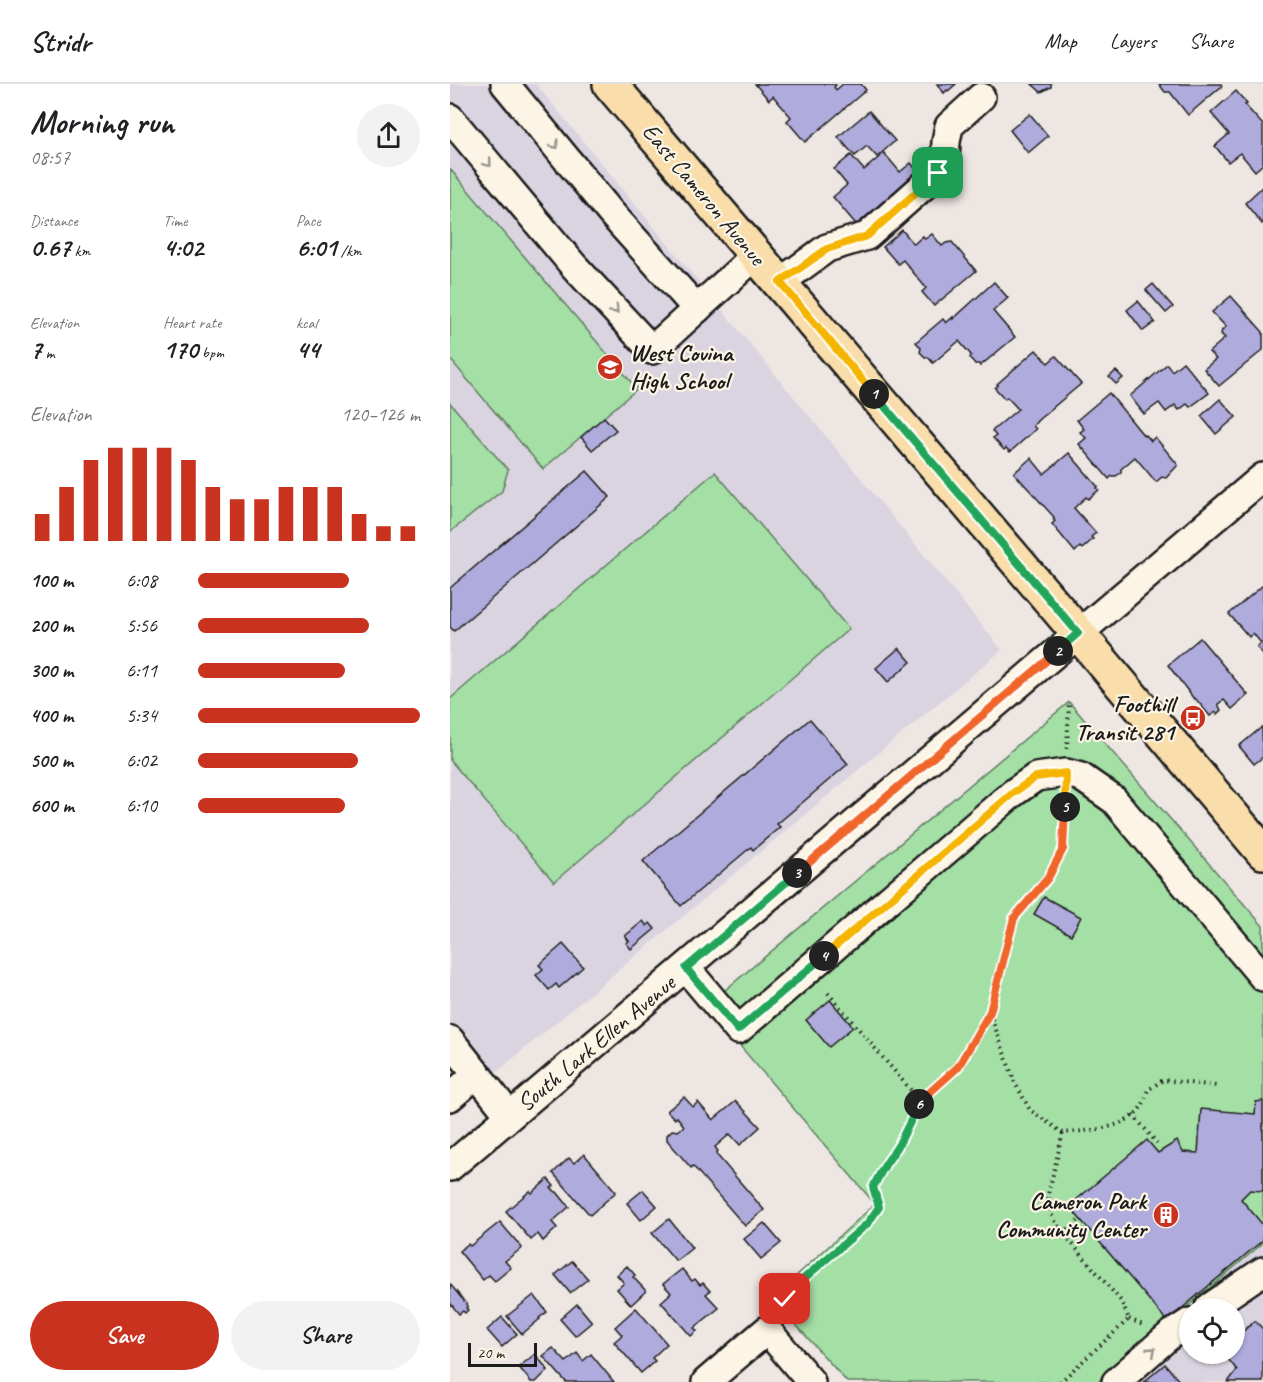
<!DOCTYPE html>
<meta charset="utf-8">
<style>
body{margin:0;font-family:Caveat,sans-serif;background:#f2f2f2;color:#202124;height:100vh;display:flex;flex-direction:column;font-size:22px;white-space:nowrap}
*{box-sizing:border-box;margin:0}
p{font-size:20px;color:#757577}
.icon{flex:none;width:33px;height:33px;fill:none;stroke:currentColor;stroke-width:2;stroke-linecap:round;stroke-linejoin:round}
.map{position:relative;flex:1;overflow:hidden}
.side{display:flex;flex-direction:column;background:#fff;width:450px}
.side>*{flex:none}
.buttons{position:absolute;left:729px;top:1214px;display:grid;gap:12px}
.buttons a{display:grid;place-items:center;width:66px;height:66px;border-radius:50%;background:#fff;box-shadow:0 2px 4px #0004;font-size:30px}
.scale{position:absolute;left:18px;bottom:15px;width:69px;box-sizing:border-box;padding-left:6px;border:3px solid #1c1c1c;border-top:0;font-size:16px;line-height:21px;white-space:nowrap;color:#1c1c1c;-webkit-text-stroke:4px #fcf5e5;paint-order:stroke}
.pin{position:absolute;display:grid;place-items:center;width:51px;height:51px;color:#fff;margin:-26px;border-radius:12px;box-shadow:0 3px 9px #0006}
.km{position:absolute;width:30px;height:30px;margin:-15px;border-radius:50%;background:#222;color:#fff;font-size:16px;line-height:30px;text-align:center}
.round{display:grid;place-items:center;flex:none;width:63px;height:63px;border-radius:32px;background:#f2f2f2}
.summary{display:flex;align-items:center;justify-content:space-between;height:102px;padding:0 30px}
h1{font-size:33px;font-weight:700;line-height:45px}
.metrics{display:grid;grid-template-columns:repeat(3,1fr);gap:9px;height:102px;padding:6px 30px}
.metrics div{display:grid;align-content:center}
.metrics b{font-size:26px;font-weight:700}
.metrics small{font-size:16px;font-weight:400}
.metrics p{font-size:16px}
.chart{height:168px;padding:12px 30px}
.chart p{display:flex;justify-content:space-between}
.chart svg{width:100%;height:108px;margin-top:6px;stroke:#c8321e;stroke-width:6}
.cta{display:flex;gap:12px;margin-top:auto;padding:12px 30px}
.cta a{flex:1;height:69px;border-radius:36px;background:#c8321e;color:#fff;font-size:24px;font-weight:700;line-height:69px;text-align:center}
.cta a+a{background:#f2f2f2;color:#202124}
ul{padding:0 30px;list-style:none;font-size:20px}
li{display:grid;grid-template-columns:96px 72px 1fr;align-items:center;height:45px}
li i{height:15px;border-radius:8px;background:#c8321e}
header{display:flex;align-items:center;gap:36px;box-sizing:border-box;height:84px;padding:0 30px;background:#fff;border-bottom:2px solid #e0e0e0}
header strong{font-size:28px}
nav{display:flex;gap:33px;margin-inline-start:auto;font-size:21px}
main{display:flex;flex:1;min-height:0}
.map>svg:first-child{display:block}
</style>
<header>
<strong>Stridr</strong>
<nav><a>Map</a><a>Layers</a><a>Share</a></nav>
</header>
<main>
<section class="side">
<div class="summary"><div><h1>Morning run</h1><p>08:57</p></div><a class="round"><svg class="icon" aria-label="share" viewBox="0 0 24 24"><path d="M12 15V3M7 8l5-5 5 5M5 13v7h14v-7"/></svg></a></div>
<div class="metrics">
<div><p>Distance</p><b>0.67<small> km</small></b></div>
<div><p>Time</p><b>4:02</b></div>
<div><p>Pace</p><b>6:01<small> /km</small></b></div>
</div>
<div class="metrics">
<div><p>Elevation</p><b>7<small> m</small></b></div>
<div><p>Heart rate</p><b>170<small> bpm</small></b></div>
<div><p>kcal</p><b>44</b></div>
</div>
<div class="chart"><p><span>Elevation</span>120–126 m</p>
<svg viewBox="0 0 160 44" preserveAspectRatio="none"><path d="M5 44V33M15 44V22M25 44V11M35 44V6M45 44V6M55 44V6M65 44V11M75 44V22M85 44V27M95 44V27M105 44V22M115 44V22M125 44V22M135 44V33M145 44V38M155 44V38"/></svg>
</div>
<ul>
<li><b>100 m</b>6:08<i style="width:68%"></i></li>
<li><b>200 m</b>5:56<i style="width:77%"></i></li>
<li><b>300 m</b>6:11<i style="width:66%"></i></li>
<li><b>400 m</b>5:34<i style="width:100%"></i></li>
<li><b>500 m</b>6:02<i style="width:72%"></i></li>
<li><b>600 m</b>6:10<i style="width:66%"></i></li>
</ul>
<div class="cta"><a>Save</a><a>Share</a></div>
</section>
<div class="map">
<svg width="813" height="1298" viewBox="0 0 813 1298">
<rect width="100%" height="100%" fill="#ede6e3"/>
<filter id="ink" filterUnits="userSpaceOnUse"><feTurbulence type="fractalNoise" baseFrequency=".0167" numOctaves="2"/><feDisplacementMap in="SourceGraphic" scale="12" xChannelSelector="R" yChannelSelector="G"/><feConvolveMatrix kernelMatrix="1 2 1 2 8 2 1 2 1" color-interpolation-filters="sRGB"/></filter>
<g filter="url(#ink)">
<g fill="#dad4e1" fill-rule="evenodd">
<polygon points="0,0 86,0 552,566 0,1027"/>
<path d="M813,1159V1298H648ZM740,1224H784V1269H740Z"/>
</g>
<g fill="#a4dfa6" stroke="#607e61" stroke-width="1.5">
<polygon points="0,85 187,305 93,385 0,275"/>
<polygon points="0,319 58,386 52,407 0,448"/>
<polygon points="265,388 399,545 104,798 0,676 0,615"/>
<polygon points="619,618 813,842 813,1159 648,1298 397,1298 322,1214 425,1120 256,922"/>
</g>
<g fill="#afabdc" stroke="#1c1c1c" stroke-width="1.5">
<polygon points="305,0 385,0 386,1 384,3 386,6 393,0 411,0 416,6 355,58 337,37 341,33 323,12 319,16"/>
<polygon points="487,0 506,0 498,7 497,6 494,9"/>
<polygon points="582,0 601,0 601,3 591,8"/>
<polygon points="709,0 771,0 772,2 738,31 720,8 715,8"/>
<polygon points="786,7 797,20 795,21 813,41 813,80 805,87 790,69 778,78 765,62 779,50 761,29"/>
<polygon points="419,27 445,57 427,73 417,62 405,72 388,53"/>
<polygon points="580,30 598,52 578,69 560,46"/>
<polygon points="434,69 450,88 461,79 470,90 410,145 383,113 397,101 384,85 401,71 414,86"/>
<polygon points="813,102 813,139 812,140 795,119"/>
<polygon points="452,146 464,160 473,152 475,155 482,150 492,162 496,159 502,158 526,187 484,222 472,208 476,204 453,176 448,180 433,163"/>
<polygon points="544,198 558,214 543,227 565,253 530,282 529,280 525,280 520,274 521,271 509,257 483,279 478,273 475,273 470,268 471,264 466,258 493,235 496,239 503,233 503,235"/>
<polygon points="703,200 723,223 716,229 696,206"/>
<polygon points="781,212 813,248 813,266 769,302 754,285 766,275 759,268 775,254 771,250 772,246 776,243 762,228"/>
<polygon points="688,217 705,238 693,247 677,226"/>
<polygon points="586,266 598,279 606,272 631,300 588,336 583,342 586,345 560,368 556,364 554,366 543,354 546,352 542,347 568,325 557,313 555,315 545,304 548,301 547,300"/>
<polygon points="733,278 759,309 740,323 737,320 729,326 725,321 716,328 709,319 694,330 680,312 717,280 722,287"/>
<polygon points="666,287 673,294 666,300 659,293"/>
<polygon points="659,309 694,352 696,351 701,357 705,353 728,381 716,394 712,393 706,398 685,373 671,385 671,388 666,392 662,392 659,395 629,360 636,354 630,348 634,345 627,336"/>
<polygon points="770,315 786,333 766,350 751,332"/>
<polygon points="154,333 166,346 142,366 131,353"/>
<polygon points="619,369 648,403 647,404 649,406 638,415 636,413 624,424 646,449 641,453 643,455 632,465 630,463 625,468 602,440 605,437 603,435 604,433 564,389 581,374 594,390"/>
<polygon points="137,387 160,413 4,547 0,543 0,504"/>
<polygon points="812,502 813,503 813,571 807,563 811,559 803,549 799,553 779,530"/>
<polygon points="750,554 798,611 782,625 774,616 768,620 771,626 767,630 766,628 760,632 745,614 744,615 718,581"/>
<polygon points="449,564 461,578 438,598 426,584"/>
<polygon points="360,635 398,680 327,740 330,743 303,766 301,763 231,822 193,777"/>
<polygon points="812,643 813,673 804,680 789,662"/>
<polygon points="594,813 631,833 621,851 584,830"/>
<polygon points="193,837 197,842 200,839 205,845 181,865 176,859 179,857 175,852"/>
<polygon points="113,860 133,883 109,904 106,900 99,906 86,891 93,885 89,881"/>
<polygon points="380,916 403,943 379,963 356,936"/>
<polygon points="234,1013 243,1023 248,1018 263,1036 286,1017 310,1043 290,1061 280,1050 265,1063 268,1067 266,1070 314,1126 295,1142 243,1082 241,1084 217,1056 217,1051 222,1046 228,1047 234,1042 227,1033 225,1035 217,1027"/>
<polygon points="813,1017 813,1107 800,1106 791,1115 813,1141 813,1156 717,1237 619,1122 697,1056 708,1069 727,1057 733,1068 748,1069 751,1025 805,1030 806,1018"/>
<polygon points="134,1070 166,1108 140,1131 103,1089 119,1074 124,1079"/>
<polygon points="98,1095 104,1102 101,1104 106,1108 107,1108 119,1123 102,1138 107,1144 93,1157 88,1150 81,1156 56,1127 80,1107 82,1109"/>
<polygon points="193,1106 207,1122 191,1136 177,1119"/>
<polygon points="219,1135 242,1164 226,1177 202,1149"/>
<polygon points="50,1138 72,1164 55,1177 61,1184 45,1197 39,1191 33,1196 9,1167 18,1160 20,1162"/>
<polygon points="314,1139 331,1159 311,1175 294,1155"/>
<polygon points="122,1177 138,1195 120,1209 105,1191"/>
<polygon points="177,1182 185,1191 183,1193 196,1207 181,1221 167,1205 174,1199 167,1191"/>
<polygon points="232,1185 242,1197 245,1195 250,1201 253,1199 260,1207 256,1210 269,1224 244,1244 247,1247 241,1252 211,1218 221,1209 213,1200"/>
<polygon points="0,1200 18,1222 16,1224 18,1226 15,1229 13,1227 9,1230 1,1220 0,1221"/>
<polygon points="84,1211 97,1228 89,1234 90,1235 72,1250 57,1232"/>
<polygon points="127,1220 142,1238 125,1252 110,1235"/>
<polygon points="186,1224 217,1260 202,1274 205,1277 191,1289 164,1258 172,1251 165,1243"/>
<polygon points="52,1233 67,1250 52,1263 37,1246"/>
<polygon points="805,1237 813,1245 813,1298 778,1298 787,1286 773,1269 784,1269 784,1255"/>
<polygon points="103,1264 116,1278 127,1269 133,1277 141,1270 164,1298 116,1298 93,1272"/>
<polygon points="85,1270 98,1286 86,1298 81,1298 69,1283"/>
<polygon points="715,1280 730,1298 694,1298"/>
</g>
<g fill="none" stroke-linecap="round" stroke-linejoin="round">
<g stroke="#1c1c1c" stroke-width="32">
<g id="minor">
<polyline points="55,0 161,129 247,225"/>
<polyline points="0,34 123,181 202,266 306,171"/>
<polyline points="329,199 377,164 417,152 488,89 495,75 496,58 499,42 531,13"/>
<polyline points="236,884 288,946 563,709 586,693 616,689 631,693 664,716 813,893"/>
<polyline points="0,956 59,1031"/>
<polyline points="0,1013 27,990"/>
<polyline points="0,1083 813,393"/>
<polyline points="759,1224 813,1187"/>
<polyline points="256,1298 317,1246 361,1298"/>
<polyline points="666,1298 720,1251 740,1238"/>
</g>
</g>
<g stroke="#1c1c1c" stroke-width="38">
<polyline id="major" points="160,0 628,549 813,768"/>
</g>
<g stroke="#1c1c1c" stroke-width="4" stroke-dasharray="1.5 4.5" stroke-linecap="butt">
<polyline points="617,665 619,618"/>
<polyline points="378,909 470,1017 508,983 540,928 564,834 598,794 613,765 615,715"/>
<path d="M540,929L565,999L580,1026L613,1049C640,1046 678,1046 693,1020C695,1016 696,1010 698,1006L713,996L767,1002"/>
<polyline points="683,1031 707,1059"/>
<polyline points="613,1149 628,1137"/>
<polyline points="330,1224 343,1204 418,1139 428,1123 423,1103 435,1081 448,1062 470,1018"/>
<polyline points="679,1235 693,1241 695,1240"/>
<polyline points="610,1298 679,1235 671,1217 613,1149 601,1130 598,1111 613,1049"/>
</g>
<use href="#minor" stroke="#fcf5e5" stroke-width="27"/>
<use href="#major" stroke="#f9deab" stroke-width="33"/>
</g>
<defs><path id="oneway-chevron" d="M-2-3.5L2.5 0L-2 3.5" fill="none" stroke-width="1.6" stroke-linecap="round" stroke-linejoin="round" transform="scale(1.5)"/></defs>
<g stroke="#97938b">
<use href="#oneway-chevron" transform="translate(105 61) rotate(51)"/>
<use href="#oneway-chevron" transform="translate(38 79) rotate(50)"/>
<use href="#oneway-chevron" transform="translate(165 226) rotate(47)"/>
<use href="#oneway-chevron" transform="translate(702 1267) rotate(-41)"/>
</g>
</g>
<g fill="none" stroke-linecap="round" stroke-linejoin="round" filter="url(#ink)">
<g stroke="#fff" stroke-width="12">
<polyline id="split-1" points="424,310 330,198 377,165 417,152 488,89"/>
</g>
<g stroke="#fff" stroke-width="12">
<polyline id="split-2" points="424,310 628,549 608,567"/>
</g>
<g stroke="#fff" stroke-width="12">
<polyline id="split-3" points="347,789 608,567"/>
</g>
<g stroke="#fff" stroke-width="12">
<polyline id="split-4" points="347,789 236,884 288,946 374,872"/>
</g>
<g stroke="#fff" stroke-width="12">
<polyline id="split-5" points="374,872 563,709 586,693 616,689 615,723"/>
</g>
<g stroke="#fff" stroke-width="12">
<polyline id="split-6" points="469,1020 470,1017 508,983 540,928 564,834 598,794 613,765 615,723"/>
</g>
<g stroke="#fff" stroke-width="12">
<polyline id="split-7" points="335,1215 343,1204 418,1139 429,1123 423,1103 435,1081 448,1062 469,1020"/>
</g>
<use href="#split-1" stroke="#f5b400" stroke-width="8"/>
<use href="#split-2" stroke="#22a559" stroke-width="8"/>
<use href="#split-3" stroke="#f0652b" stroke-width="8"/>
<use href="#split-4" stroke="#22a559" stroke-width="8"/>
<use href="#split-5" stroke="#f5b400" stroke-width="8"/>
<use href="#split-6" stroke="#f0652b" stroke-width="8"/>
<use href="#split-7" stroke="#22a559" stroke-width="8"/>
</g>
<defs>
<g id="school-disc" transform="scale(1.35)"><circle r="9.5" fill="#c8321e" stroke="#fcf5e5"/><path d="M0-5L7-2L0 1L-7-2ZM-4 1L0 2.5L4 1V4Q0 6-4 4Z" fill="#fff"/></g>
<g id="bus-disc" transform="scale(1.35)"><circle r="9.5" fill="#c8321e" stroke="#fcf5e5"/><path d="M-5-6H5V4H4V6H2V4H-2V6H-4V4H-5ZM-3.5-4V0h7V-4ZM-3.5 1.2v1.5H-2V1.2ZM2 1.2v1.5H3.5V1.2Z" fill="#fff"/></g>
<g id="building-disc" transform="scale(1.35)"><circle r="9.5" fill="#c8321e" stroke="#fcf5e5"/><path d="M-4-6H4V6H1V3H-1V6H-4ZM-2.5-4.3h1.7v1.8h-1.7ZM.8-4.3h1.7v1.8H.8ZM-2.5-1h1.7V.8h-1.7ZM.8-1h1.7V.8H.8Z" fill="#fff"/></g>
</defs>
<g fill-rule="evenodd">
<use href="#school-disc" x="160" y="283"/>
<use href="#bus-disc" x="743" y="634"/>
<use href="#building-disc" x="716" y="1131"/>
</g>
<g text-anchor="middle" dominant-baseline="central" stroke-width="4.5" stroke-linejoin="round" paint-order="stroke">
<g font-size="24" fill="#1c1c1c" stroke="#fcf5e5">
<text transform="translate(254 110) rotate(50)">East Cameron Avenue</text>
<text transform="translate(146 959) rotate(-40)">South Lark Ellen Avenue</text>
</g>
<g font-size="24" font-weight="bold" fill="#1c1c1c" stroke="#fcf5e5" text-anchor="end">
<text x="180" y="269" text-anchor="start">West Covina<tspan x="180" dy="28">High School</tspan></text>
<text x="724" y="620">Foothill<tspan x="724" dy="28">Transit 281</tspan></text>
<text x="696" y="1117">Cameron Park<tspan x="696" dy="28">Community Center</tspan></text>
</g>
</g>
</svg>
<div class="buttons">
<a><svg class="icon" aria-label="locate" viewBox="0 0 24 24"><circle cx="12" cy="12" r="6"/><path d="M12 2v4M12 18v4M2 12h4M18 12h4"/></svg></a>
</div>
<div class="scale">20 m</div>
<div class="pin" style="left:488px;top:89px;background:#1e9e55"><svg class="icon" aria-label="arrive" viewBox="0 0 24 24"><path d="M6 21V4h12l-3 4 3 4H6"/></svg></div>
<div class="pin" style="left:335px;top:1215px;background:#d93025"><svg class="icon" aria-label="check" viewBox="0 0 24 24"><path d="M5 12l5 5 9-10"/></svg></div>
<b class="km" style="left:424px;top:310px">1</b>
<b class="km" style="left:608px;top:567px">2</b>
<b class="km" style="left:347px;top:789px">3</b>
<b class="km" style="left:374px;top:872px">4</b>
<b class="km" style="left:615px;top:723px">5</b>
<b class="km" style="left:469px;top:1020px">6</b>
</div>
</main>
